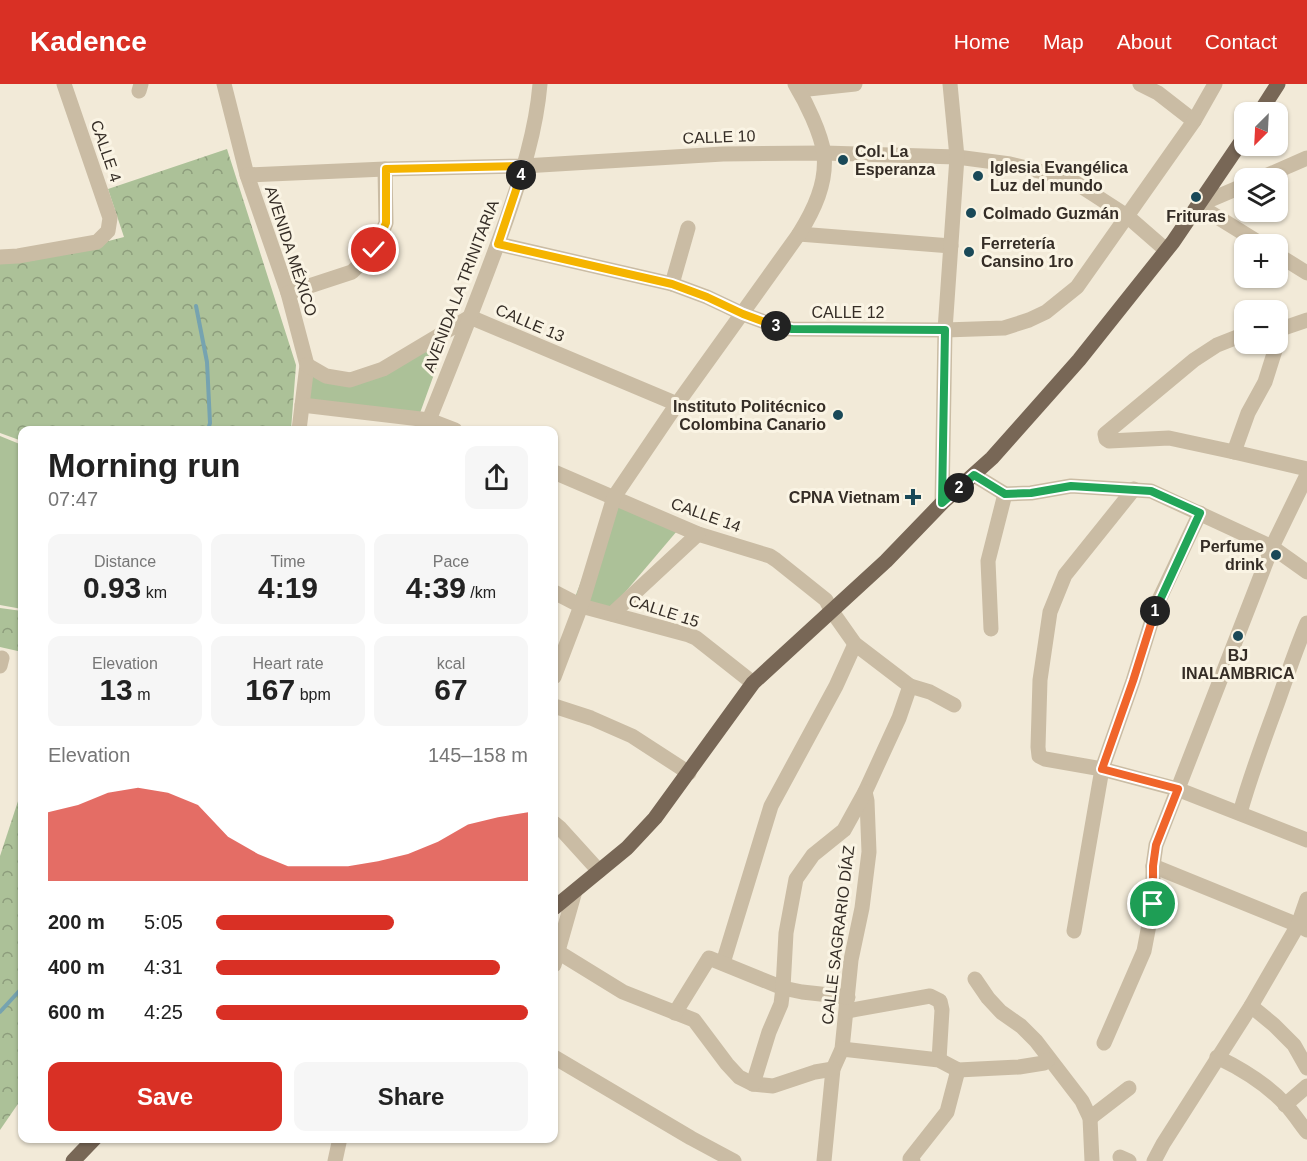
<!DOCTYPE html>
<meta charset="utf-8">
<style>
body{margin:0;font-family:Helvetica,sans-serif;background:#f6f6f6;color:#222;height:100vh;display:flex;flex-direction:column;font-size:22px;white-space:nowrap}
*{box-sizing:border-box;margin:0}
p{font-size:20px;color:#767676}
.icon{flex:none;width:33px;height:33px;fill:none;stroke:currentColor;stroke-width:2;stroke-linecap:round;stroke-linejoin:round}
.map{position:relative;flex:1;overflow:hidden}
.drawer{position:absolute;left:18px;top:342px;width:540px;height:717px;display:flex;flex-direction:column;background:#fff;border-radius:12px;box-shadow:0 2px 4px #0004}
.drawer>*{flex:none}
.needle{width:39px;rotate:204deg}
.buttons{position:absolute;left:1234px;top:18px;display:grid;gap:12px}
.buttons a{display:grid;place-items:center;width:54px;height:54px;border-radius:12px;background:#fff;box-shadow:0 2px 4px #0004;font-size:30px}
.pin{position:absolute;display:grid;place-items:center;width:51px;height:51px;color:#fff;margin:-26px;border:3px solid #fff;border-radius:50%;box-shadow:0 2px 6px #0007}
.km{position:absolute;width:30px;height:30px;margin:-15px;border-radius:50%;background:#222;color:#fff;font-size:16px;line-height:30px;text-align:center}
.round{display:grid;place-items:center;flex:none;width:63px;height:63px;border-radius:12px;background:#f6f6f6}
.overview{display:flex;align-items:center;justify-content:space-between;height:102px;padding:0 30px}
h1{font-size:33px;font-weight:700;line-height:45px}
.figures{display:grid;grid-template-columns:repeat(3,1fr);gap:9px;height:102px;padding:6px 30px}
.figures div{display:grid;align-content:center;border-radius:12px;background:#f6f6f6;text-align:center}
.figures b{font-size:30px;font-weight:700}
.figures small{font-size:16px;font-weight:400}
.figures p{font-size:16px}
.chart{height:168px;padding:12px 30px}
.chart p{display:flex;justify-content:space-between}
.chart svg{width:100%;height:108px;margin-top:6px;fill:#d93025;opacity:.7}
.primary-button{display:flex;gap:12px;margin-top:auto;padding:12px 30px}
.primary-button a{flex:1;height:69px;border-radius:12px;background:#d93025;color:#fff;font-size:24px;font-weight:700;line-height:69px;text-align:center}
.primary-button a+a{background:#f6f6f6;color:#222}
ul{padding:0 30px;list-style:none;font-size:20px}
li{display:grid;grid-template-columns:96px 72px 1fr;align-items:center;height:45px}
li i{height:15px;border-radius:8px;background:#d93025}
header{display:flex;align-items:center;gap:36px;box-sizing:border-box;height:84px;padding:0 30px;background:#d93025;color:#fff}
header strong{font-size:28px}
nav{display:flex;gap:33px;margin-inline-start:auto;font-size:21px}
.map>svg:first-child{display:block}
</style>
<header>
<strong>Kadence</strong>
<nav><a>Home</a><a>Map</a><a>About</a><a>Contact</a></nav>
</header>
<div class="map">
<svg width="1307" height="1077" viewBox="0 0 1307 1077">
<defs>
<pattern id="forest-crowns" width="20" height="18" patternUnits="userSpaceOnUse" patternTransform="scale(1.5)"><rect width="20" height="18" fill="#acc198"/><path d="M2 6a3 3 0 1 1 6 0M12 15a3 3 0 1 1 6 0" fill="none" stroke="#8d9d7c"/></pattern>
</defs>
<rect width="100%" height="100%" fill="#f2ead8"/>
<g fill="url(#forest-crowns)">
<polygon points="227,65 296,281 291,346 22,346 22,357 0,349 0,178 31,177 124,153 108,105"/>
<polygon points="0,524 22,527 22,568 0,563"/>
<polygon points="22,705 22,1014 0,1046 0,772"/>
</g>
<g fill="#acc198">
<polygon points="454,235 420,329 304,317 303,282 352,299"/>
<polygon points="0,352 22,361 22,525 0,521"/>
<polygon points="611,418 677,447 610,526 574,516"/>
</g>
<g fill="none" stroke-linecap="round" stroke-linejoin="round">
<g stroke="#76a3b0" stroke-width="4">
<polyline points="196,222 207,278 210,339 208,346"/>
<polyline points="0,928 22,904"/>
</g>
<g stroke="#cabca4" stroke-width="15">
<polyline points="224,0 247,91 288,209 307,281 299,346"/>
<polyline points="1140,0 1158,9 1194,37"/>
<polyline points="799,6 855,0"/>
<polyline points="139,7 141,0"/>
<polyline points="247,91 385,85 524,82 723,70 824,69 957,73 1010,80 1051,90 1076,99 1127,132 1166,166"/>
<polyline points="1261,94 1307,74"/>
<polyline points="1198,121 1261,160"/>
<polyline points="1198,121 1245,101"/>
<polyline points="799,150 951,162"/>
<polyline points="498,160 672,200 707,213 743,230 781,244 792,245 945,246 1004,244 1029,236 1046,228 1077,203 1194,37 1215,0"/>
<polyline points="1278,171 1307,189"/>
<polyline points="0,173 18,172 97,158 108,147 110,134 64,0"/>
<polyline points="672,200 688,144"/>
<polyline points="288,209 352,188 374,166 386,139 385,85"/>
<polyline points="1278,246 1307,236"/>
<polyline points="1245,250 1217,261 1194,276 1105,350 1106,355 1109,357 1169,354 1234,368 1307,385"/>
<polyline points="307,281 326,292 350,296 383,285 470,233 677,320"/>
<polyline points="302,321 429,336 455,346"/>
<path d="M428,346L429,336C456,269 483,202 507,134C522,90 536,47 540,0"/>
<polyline points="1234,368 1248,329 1265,298 1277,260"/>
<polyline points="554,388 698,450 770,472 776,476 826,516 831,526 855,560 910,602 899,634 865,708 867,717 869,768 862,824 851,876 842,965 833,985 824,1077"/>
<polyline points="974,391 1005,410 1031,409 1071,402 1151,407 1272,463 1307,488"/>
<polyline points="1134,405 1065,491 1050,528 1040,596 1038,663 1039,672 1045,675 1102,685 1177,705 1307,756"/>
<polyline points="942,419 945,246 957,73 950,0"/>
<polyline points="554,508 581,522 689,551 696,554 753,599"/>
<polyline points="612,530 698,450"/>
<polyline points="991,545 988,477 1005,410"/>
<polyline points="0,582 2,574"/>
<path d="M554,593L581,522L614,413L677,320L799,150C814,126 827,99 824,70C821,49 806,18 795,0"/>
<polyline points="910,602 930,608 954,621"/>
<polyline points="554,622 591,634 632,652 689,689"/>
<path d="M1240,729C1250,693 1263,658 1276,623C1286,595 1295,567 1307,539"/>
<polyline points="554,739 560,744 599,787"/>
<polyline points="1153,782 1298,841 1307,846"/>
<polyline points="1074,847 1102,685 1133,597 1157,520 1200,429"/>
<polyline points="558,868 623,908 694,936 727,980 739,993 753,1000 773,1002 815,988 833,985"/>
<polyline points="723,879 771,722 836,602 855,560"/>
<polyline points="554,881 575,807"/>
<polyline points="975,895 988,914 1001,928 1021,942 1036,957 1082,1017 1090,1034 1092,1077"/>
<polyline points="1251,922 1274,941 1294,961 1307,984"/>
<polyline points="847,927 930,912 940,917 942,926 939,976"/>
<polyline points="675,929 709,874 783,904 802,908 848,913"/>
<polyline points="1104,959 1144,867 1153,820 1153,782 1156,761 1272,463 1307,391"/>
<polyline points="842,965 939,976 958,986 1019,983 1044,979 1048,976"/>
<polyline points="554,973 691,1054 734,1077"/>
<path d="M1217,973C1242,985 1268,1001 1287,1022C1294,1030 1300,1039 1307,1048"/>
<polyline points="753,1000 769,948 781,920 783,904 786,849 796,795 813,771 844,746 865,708"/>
<polyline points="1285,1021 1307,1002"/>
<polyline points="1090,1034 1129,1004"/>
<polyline points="1120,1073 1129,1077"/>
<polyline points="335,1077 340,1054"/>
<polyline points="913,1077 910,1075 947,1028 958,986"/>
<polyline points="1154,1077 1163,1060 1251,922 1298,841 1307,815"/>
</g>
<g stroke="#786756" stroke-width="15">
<polyline points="1260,28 1278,0"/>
<polyline points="554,824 627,764 655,734 753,599 886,477 942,419 992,374 1079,276 1173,158 1245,52"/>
<polyline points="73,1077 95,1054"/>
</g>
</g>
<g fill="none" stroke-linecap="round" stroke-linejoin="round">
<g stroke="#fff" stroke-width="12">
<polyline id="split-1" points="1153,820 1153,782 1156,761 1178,705 1102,685 1133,597 1155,527"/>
</g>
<g stroke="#fff" stroke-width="12">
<polyline id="split-2" points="959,404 974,391 1005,410 1031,409 1071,402 1151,407 1200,429 1155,527"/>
</g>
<g stroke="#fff" stroke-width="12">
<polyline id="split-3" points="776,242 792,245 945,246 942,419 959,404"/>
</g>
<g stroke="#fff" stroke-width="12">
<polyline id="split-4" points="521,91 498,160 672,200 707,213 743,230 776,242"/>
</g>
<g stroke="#fff" stroke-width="12">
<polyline id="split-5" points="374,166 386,139 386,85 524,82 521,91"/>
</g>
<use href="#split-1" stroke="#f0652b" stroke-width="8"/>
<use href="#split-2" stroke="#22a559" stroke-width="8"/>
<use href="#split-3" stroke="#22a559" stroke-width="8"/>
<use href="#split-4" stroke="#f5b400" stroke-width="8"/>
<use href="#split-5" stroke="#f5b400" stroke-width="8"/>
</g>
<g fill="#1a4958" stroke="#faf4e4" stroke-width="2">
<circle cx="843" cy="76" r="6"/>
<circle cx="978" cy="92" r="6"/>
<circle cx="1196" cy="113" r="6"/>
<circle cx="971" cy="129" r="6"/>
<circle cx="969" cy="168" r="6"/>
<circle cx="838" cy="331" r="6"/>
<path d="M910 404h6v6h6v6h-6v6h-6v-6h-6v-6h6z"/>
<circle cx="1276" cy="471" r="6"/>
<circle cx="1238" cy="552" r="6"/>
</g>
<g text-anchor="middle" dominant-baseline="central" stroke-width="6" stroke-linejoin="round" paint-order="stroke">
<g font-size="16" fill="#352d26" stroke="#faf4e4">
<text transform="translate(719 53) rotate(-2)">CALLE 10</text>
<text transform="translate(106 67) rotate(71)">CALLE 4</text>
<text transform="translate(291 167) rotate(72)">AVENIDA MÉXICO</text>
<text transform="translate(461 202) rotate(-69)">AVENIDA LA TRINITARIA</text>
<text x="848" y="228">CALLE 12</text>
<text transform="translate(530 239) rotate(23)">CALLE 13</text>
<text transform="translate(706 431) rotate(20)">CALLE 14</text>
<text transform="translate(664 527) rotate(18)">CALLE 15</text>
<text transform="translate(838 851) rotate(-83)">CALLE SAGRARIO DÍAZ</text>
</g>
<g font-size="16" font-weight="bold" fill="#352d26" stroke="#faf4e4" text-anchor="start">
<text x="855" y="67">Col. La<tspan x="855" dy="18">Esperanza</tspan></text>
<text x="990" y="83">Iglesia Evangélica<tspan x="990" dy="18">Luz del mundo</tspan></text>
<text x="983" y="129">Colmado Guzmán</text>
<text x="1196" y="132" text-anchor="middle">Frituras</text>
<text x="981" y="159">Ferretería<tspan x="981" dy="18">Cansino 1ro</tspan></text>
<text x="826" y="322" text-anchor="end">Instituto Politécnico<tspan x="826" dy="18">Colombina Canario</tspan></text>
<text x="900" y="413" text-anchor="end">CPNA Vietnam</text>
<text x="1264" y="462" text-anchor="end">Perfume<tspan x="1264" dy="18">drink</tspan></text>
<text x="1238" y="571" text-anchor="middle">BJ<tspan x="1238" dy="18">INALAMBRICA</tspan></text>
</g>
</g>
</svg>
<div class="buttons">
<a><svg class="needle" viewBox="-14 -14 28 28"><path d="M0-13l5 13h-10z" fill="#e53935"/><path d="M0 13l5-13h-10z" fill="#767676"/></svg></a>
<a><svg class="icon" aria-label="layers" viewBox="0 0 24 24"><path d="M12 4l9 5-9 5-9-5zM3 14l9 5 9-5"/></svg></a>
<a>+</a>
<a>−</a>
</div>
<div class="pin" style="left:1153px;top:820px;background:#1e9e55"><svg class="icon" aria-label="arrive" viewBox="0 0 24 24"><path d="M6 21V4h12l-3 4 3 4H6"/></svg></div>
<div class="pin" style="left:374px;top:166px;background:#d93025"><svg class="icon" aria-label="check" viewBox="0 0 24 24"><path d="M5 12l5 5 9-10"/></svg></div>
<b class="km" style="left:1155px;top:527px">1</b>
<b class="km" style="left:959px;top:404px">2</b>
<b class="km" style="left:776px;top:242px">3</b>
<b class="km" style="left:521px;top:91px">4</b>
<section class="drawer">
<div class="overview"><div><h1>Morning run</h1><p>07:47</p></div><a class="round"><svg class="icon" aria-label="share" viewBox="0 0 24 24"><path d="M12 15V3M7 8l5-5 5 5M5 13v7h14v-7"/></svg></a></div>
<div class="figures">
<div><p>Distance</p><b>0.93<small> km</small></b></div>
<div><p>Time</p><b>4:19</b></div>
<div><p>Pace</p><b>4:39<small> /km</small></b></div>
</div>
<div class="figures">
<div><p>Elevation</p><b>13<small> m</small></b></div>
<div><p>Heart rate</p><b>167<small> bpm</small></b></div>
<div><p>kcal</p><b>67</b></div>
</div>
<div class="chart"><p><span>Elevation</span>145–158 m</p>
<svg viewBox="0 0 160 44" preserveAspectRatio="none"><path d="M0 44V16L10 13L20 8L30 6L40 8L50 13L60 26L70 33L80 38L90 38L100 38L110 36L120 33L130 28L140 21L150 18L160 16V44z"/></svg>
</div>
<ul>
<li><b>200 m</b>5:05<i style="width:57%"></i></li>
<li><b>400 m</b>4:31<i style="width:91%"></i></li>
<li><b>600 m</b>4:25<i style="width:100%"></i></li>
</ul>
<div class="primary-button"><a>Save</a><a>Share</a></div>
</section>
</div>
